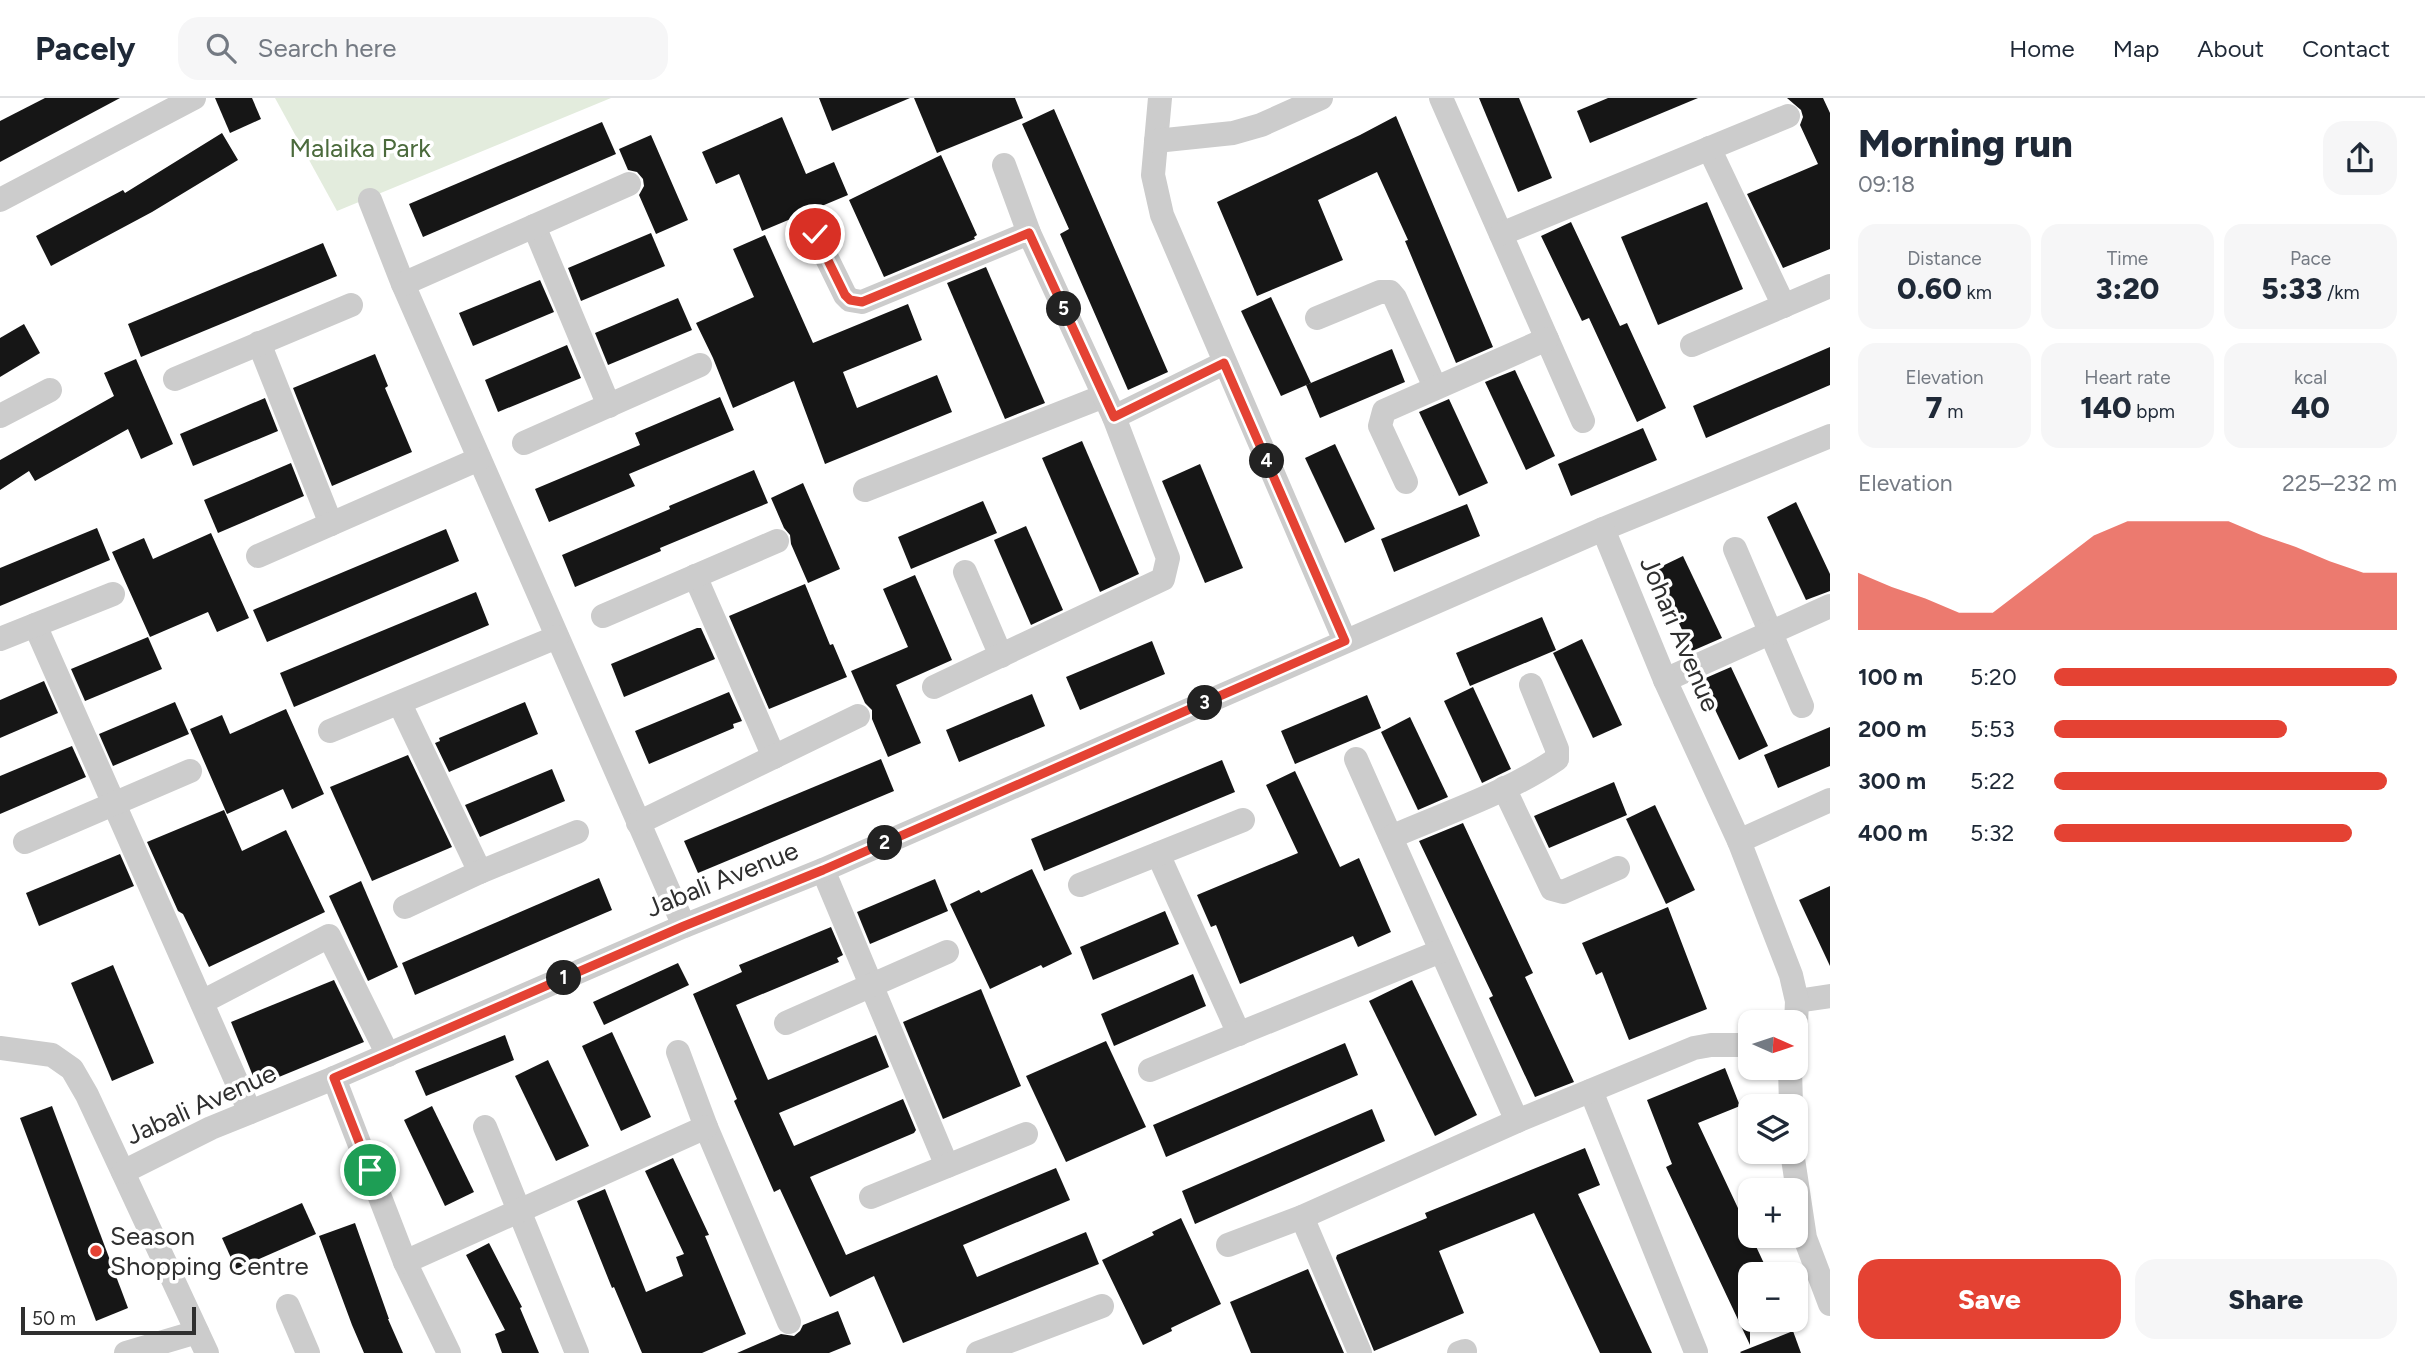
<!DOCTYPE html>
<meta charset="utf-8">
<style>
body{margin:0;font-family:Figtree,sans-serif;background:#f6f6f7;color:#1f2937;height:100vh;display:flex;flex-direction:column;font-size:26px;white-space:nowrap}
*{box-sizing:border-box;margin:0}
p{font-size:23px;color:#747a83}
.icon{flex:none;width:38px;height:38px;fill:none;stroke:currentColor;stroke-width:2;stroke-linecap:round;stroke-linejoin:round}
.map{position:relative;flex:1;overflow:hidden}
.drawer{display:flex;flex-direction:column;background:#fff;width:595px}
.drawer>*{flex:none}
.needle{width:46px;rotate:93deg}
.buttons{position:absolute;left:1738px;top:912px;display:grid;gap:14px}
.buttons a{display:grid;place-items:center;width:70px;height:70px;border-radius:14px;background:#fff;box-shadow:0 2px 5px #0004;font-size:35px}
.scale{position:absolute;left:21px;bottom:18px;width:175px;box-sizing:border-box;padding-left:7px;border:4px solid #2f2f2f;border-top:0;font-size:19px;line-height:24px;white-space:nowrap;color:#2f2f2f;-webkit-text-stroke:5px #fff;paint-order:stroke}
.pin{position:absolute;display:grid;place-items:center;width:60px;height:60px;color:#fff;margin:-30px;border:4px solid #fff;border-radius:50%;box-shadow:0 2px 7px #0007}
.km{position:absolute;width:35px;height:35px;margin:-18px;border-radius:50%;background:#222;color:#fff;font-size:19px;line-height:35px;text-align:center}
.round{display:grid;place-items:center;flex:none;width:74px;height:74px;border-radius:21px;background:#f6f6f7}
.headline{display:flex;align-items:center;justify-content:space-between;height:119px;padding:0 28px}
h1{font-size:38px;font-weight:800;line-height:52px}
.stats{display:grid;grid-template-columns:repeat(3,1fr);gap:10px;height:119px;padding:7px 28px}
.stats div{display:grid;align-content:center;border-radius:18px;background:#f6f6f7;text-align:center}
.stats b{font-size:30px;font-weight:800}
.stats small{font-size:19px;font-weight:400}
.stats p{font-size:19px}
.chart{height:196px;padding:14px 28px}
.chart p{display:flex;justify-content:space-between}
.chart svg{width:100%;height:126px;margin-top:7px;fill:#e44233;opacity:.7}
.primary-button{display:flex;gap:14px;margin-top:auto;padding:14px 28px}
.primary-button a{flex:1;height:80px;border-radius:21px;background:#e44233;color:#fff;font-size:28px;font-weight:800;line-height:80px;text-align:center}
.primary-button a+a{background:#f6f6f7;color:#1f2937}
ul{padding:0 28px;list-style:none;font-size:23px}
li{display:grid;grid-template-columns:112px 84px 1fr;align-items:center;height:52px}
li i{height:18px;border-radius:9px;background:#e44233}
header{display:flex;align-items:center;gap:42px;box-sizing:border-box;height:98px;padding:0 35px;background:#fff;border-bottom:2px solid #e0e1e3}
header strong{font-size:33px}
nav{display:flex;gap:38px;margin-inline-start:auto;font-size:24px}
.search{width:490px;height:63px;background:#f6f6f7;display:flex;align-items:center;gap:18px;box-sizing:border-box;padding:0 24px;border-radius:21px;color:#747a83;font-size:26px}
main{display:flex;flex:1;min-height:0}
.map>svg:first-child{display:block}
</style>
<header>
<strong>Pacely</strong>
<div class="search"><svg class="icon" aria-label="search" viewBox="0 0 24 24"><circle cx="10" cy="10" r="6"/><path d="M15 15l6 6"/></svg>Search here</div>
<nav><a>Home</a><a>Map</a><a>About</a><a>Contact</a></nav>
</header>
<main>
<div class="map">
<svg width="1830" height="1255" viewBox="0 0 1830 1255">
<rect width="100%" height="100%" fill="#fff"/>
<polygon fill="#e3ecdd" points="275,0 611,0 337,113"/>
<g fill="#161616">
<polygon points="45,0 120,0 0,64 0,23"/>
<polygon points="215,0 252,0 261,21 230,35"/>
<polygon points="819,0 910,0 832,33"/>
<polygon points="914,0 1015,0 1023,20 937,55"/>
<polygon points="1479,0 1519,0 1552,80 1518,94"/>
<polygon points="1608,0 1698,0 1590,45 1577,13"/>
<polygon points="1787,0 1823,0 1830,15 1830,151 1783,170 1747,96 1818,66 1800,27 1803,19 1801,12"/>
<polygon points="1054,11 1168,274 1128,292 1060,136 1069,131 1022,26"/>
<polygon points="1396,18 1493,249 1456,265 1405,143 1408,142 1377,74 1318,102 1343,162 1257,198 1217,104 1360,37"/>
<polygon points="782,19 806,76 834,64 848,97 762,133 739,76 716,86 702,54"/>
<polygon points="602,24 616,56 423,139 409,106"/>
<polygon points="222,35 238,62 152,114 51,168 36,138 123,92 125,95"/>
<polygon points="651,37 688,122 656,136 639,97 644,88 643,81 637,74 628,72 619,51"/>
<polygon points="941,57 977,137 974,139 975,141 884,179 849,102"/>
<polygon points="1707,104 1743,191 1658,227 1621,139"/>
<polygon points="1571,124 1620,228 1627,225 1666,310 1637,324 1589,220 1582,223 1541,138"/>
<polygon points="651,135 665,168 581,203 568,170"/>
<polygon points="765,137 813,245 908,206 922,242 843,274 857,310 937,277 952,314 825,366 794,283 733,310 713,260 696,225 754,199 733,151"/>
<polygon points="323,145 337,178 141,259 128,226"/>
<polygon points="986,169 1045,305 1005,321 947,185"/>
<polygon points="540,182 554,214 473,248 459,215"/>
<polygon points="1271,199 1311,285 1281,298 1241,213"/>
<polygon points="678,200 692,232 608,267 595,235"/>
<polygon points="24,226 40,255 0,279 0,240"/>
<polygon points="567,247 581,280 498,314 485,282"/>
<polygon points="1830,249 1830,287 1706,340 1693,308"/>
<polygon points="1392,251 1405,284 1320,320 1306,287"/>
<polygon points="375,256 388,288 385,290 412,354 332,388 293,290"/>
<polygon points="136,261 173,346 141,361 128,331 35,383 29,373 0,392 0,362 114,298 104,275"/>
<polygon points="1515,272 1555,358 1526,372 1485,284"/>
<polygon points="720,299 734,332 629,376 635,388 549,424 535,391 640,347 635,335"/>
<polygon points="265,300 278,333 193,368 180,336"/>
<polygon points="1449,301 1488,385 1459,398 1419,314"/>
<polygon points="1643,330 1657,362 1571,398 1558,366"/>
<polygon points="1082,343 1139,476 1100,494 1042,360"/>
<polygon points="1335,346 1375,431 1345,445 1305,360"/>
<polygon points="291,365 304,398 218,435 204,402"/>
<polygon points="1200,366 1243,470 1205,485 1162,383"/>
<polygon points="754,372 768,405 660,450 661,453 575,489 562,457 670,411 669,408"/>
<polygon points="803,385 840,471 808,485 791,446 790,437 784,430 771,400"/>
<polygon points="983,403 997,435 911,471 898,439"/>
<polygon points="1796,404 1830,476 1830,493 1806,502 1767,419"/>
<polygon points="1467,406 1480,438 1394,474 1381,441"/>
<polygon points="1026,428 1063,512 1031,527 994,442"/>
<polygon points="97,430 110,462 0,508 0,470"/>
<polygon points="446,431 459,463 267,544 253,512"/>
<polygon points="211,435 249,520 217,534 208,514 150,539 112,454 144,440 153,461"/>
<polygon points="1683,458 1722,540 1692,553 1654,472"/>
<polygon points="915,477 952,562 896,587 921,645 888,659 872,621 872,612 865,605 851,573 908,549 883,491"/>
<polygon points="805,486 830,547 833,546 847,579 769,611 729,518"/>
<polygon points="476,494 489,527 294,609 280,575"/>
<polygon points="1542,519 1556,552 1470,588 1456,555"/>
<polygon points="697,530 701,530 715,561 624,599 611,566"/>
<polygon points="148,539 162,571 85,603 71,571"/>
<polygon points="1582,541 1622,627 1593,640 1553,555"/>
<polygon points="1152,543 1165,576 1080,612 1066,579"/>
<polygon points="1731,569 1768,648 1739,662 1701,582"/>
<polygon points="44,583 58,615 0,640 0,602"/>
<polygon points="1473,589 1511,671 1482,685 1444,603"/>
<polygon points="729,594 742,623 733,626 734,630 649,666 635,633"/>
<polygon points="1032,596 1045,628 959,664 946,632"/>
<polygon points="1367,597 1381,630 1295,666 1281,633"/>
<polygon points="175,604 189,636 113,668 99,636"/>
<polygon points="525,604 538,636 449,674 435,645 440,643 439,640"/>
<polygon points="286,611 324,696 292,711 283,691 227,716 190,631 222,617 230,636"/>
<polygon points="1410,619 1448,699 1418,712 1381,634"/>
<polygon points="1830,629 1830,668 1778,690 1764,657"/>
<polygon points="72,648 86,679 0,716 0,678"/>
<polygon points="408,657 452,749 372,783 330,689"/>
<polygon points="881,661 894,693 698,775 684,743"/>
<polygon points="1222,662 1235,694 1044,773 1031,741"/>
<polygon points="552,671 565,703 480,739 465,707"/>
<polygon points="1295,673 1340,769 1359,760 1391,834 1358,849 1353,838 1240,886 1216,827 1211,829 1197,797 1298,755 1266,687"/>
<polygon points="1614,684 1627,717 1549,750 1534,718"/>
<polygon points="1655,707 1695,792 1666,806 1626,721"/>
<polygon points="224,712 242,753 286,732 325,814 209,869 183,816 178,813 147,744"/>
<polygon points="1463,725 1533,875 1525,879 1574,984 1535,999 1489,900 1493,898 1419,743"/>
<polygon points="120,756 134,788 39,828 26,795"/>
<polygon points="1032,771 1072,856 1043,870 1041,867 990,891 950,806 979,792 981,795"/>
<polygon points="599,780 612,812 415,897 402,865"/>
<polygon points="935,781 948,813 870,846 857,814"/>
<polygon points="361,783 398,869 368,883 329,798"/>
<polygon points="1830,788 1830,868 1799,802"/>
<polygon points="1668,809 1707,911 1629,942 1602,874 1596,877 1582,845"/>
<polygon points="1165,813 1179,846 1093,882 1080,849"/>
<polygon points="831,829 843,857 837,860 839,864 736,907 768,982 876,937 889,969 779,1015 794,1048 903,1001 916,1032 914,1035 810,1079 846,1157 1056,1070 1070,1102 963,1147 977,1179 1086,1134 1099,1166 903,1245 874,1178 830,1199 780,1091 774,1094 734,1003 737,1001 693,896 742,874 739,867"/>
<polygon points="678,865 689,887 604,927 593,904"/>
<polygon points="113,867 154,965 112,983 71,885"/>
<polygon points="1193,876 1206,908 1114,948 1101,916"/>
<polygon points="334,882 364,944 257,988 231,924"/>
<polygon points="1412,882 1477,1017 1435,1038 1369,903"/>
<polygon points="981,891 1021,988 943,1021 903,924"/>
<polygon points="612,934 651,1019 621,1033 582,948"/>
<polygon points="505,937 514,962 426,998 415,973"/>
<polygon points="1106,943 1146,1029 1066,1064 1026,978"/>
<polygon points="1345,945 1358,977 1166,1059 1153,1027"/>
<polygon points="548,962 589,1048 556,1063 515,978"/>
<polygon points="1725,970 1740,1008 1698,1025 1769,1176 1750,1176 1750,1247 1666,1069 1672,1066 1647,1002"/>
<polygon points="52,1008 128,1210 96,1223 20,1020"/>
<polygon points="432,1008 474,1094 445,1108 404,1022"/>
<polygon points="1372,1011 1385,1043 1195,1126 1182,1093"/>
<polygon points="1585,1050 1600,1087 1578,1096 1652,1255 1600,1255 1534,1115 1439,1153 1464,1215 1374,1253 1336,1160 1337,1157 1427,1120 1425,1115"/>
<polygon points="673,1060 709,1137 705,1138 746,1236 702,1255 642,1255 614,1189 612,1190 577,1103 605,1091 646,1194 683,1178 676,1159 684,1156 645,1073"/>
<polygon points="302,1105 316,1136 236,1171 222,1140"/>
<polygon points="1181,1120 1221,1206 1171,1230 1172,1233 1143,1247 1102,1162 1154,1137 1152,1134"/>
<polygon points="355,1125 389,1221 388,1221 403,1255 364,1255 352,1227 319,1138"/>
<polygon points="489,1145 522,1209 520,1210 539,1255 502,1255 495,1236 505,1232 466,1157"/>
<polygon points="1308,1171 1344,1255 1251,1255 1230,1204"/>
<polygon points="838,1213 851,1246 829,1255 737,1255 781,1236 794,1238 800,1233 803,1227"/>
<polygon points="1793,1233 1801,1255 1741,1255 1740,1254"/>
</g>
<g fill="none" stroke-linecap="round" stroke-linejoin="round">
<g stroke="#ccc" stroke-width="24">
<polyline points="1160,0 1153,77 1162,117 1345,543"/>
<polyline points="1441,0 1583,323"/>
<polyline points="1156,43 1233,35 1261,27 1321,0"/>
<polyline points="1709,50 1784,208"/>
<polyline points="0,102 194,0"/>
<polyline points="370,102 403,186 684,828"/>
<polyline points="534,128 609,308"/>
<polyline points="815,136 845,197 850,202 862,204 1029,135"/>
<polyline points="1501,136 1788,18"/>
<polyline points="403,186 629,86"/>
<polyline points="1317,220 1380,194 1390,194 1395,200 1435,289"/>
<polyline points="259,245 331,426"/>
<polyline points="1692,247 1830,188"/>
<polyline points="175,281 351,207"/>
<polyline points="0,318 50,292"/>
<polyline points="1114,319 1224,265"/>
<polyline points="524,345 700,267"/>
<polyline points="1406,384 1380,328 1384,313 1547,241"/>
<polyline points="865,392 1104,298"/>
<polyline points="1603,431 1830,338"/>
<polyline points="1735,451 1802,608"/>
<polyline points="258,458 479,361"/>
<polyline points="965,474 1001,558"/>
<polyline points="695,478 774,659"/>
<polyline points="603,518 777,443"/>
<polyline points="35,527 250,1014"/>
<polyline points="0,541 113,496"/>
<polyline points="1665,582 1830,508"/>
<polyline points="934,589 1163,481 1168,460 1114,319 1029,135 1004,67"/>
<polyline points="400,606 480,774"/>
<polyline points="330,633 557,539"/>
<polyline points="1356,661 1517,1023"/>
<polyline points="1504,690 1552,791 1563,794 1618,770"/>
<polyline points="638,725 858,618"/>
<path d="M1391,739C1446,715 1507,695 1557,661V651L1531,587"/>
<polyline points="1739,743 1830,702"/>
<polyline points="25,744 190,673"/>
<polyline points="1158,756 1239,936"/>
<polyline points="823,772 947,1068"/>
<polyline points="1080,787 1243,722"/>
<polyline points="405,809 480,774 577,734"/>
<polyline points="1797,903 1830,898"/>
<polyline points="202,904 329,838 388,957"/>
<polyline points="786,925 947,854"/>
<polyline points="0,950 52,957 72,971 87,997 207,1255"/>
<polyline points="678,954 706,1029 789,1224"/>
<polyline points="1790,970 1791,1008"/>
<polyline points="1150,972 1441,853"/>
<polyline points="334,980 405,1164 449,1255"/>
<polyline points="1591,993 1696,1254"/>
<polyline points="485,1029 577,1255"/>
<polyline points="1792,1054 1805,1140 1830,1206"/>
<polyline points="123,1074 211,1030 334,980 684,828 823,772 1603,431 1665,582 1739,743 1791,877 1797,903 1796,926"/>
<polyline points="871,1099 1026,1036"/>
<polyline points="1302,1119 1360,1255"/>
<polyline points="1228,1147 1302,1119 1517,1023 1694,950 1711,947 1750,947"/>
<polyline points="405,1164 706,1029"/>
<polyline points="288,1208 308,1255"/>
<polyline points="126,1255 197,1234"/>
<polyline points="978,1255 1102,1208"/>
<polyline points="1459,1255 1465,1253"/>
</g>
</g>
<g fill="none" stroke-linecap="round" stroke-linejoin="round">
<g stroke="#fff" stroke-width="14">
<polyline id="route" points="370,1072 334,980 684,828 823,772 1345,543 1224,265 1114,319 1029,135 862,204 850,202 845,197 815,136"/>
</g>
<use href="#route" stroke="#e44233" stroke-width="9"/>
</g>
<circle fill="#e44233" stroke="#fff" stroke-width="2.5" cx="96" cy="1153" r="7"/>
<g text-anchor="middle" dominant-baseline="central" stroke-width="7" stroke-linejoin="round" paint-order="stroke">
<g font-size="26" fill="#4b6a3c" stroke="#fff">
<text x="360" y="50">Malaika Park</text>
</g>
<g font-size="26" fill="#2f2f2f" stroke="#fff">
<text transform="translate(1680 536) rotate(67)">Johari Avenue</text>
<text transform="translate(722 781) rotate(-22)">Jabali Avenue</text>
<text transform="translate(201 1006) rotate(-24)">Jabali Avenue</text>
</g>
<g font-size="26" fill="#2f2f2f" stroke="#fff" text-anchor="start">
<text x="110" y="1138">Season<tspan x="110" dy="30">Shopping Centre</tspan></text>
</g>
</g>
</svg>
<div class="buttons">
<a><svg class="needle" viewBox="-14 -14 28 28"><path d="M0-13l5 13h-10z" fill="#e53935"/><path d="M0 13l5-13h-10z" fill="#747a83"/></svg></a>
<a><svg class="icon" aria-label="layers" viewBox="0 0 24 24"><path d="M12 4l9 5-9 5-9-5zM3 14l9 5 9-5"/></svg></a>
<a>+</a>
<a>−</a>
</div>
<div class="scale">50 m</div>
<div class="pin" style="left:370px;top:1072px;background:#1e9e55"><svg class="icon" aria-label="arrive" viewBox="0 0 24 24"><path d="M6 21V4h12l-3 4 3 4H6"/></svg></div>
<div class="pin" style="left:815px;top:136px;background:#d93025"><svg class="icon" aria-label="check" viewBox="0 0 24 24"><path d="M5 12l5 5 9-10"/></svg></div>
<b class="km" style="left:564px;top:880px">1</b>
<b class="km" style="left:885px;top:745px">2</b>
<b class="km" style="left:1205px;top:605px">3</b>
<b class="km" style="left:1267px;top:363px">4</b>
<b class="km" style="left:1064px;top:211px">5</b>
</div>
<section class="drawer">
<div class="headline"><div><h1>Morning run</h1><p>09:18</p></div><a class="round"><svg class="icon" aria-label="share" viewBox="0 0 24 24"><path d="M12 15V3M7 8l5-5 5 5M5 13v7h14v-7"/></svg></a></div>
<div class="stats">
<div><p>Distance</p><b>0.60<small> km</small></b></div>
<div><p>Time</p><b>3:20</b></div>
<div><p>Pace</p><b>5:33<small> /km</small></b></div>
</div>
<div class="stats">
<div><p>Elevation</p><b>7<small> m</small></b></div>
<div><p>Heart rate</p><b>140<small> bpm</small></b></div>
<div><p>kcal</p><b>40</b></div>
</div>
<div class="chart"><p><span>Elevation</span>225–232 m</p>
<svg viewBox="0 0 160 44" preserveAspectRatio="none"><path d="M0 44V24L10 29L20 33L30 38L40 38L50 29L60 20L70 11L80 6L90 6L100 6L110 6L120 11L130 15L140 20L150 24L160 24V44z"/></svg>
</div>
<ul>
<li><b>100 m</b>5:20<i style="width:100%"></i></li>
<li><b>200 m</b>5:53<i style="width:68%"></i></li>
<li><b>300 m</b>5:22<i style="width:97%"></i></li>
<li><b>400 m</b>5:32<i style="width:87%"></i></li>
</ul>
<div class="primary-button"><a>Save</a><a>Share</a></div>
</section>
</main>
